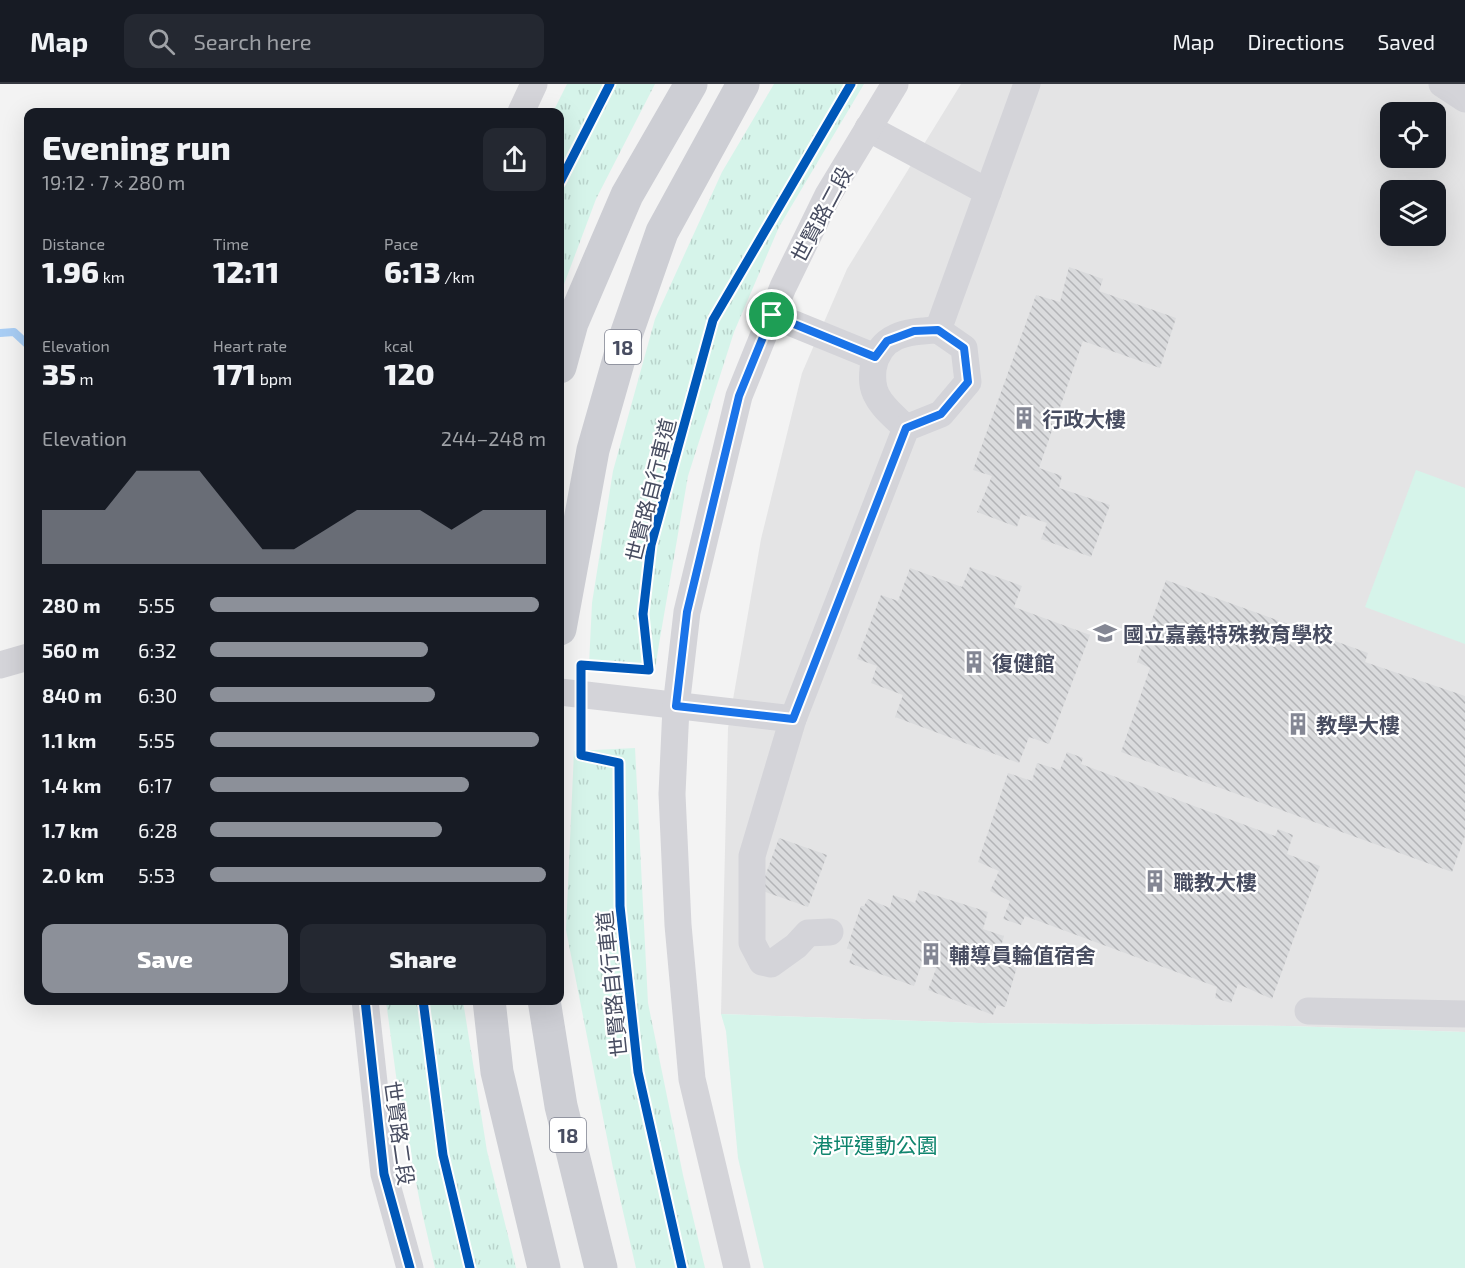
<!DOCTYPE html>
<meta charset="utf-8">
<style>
body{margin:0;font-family:"Exo 2","Noto Sans TC",sans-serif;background:#242831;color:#f1f3f6;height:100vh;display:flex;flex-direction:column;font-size:22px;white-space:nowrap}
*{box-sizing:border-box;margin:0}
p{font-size:20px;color:#9ea1a6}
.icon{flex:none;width:33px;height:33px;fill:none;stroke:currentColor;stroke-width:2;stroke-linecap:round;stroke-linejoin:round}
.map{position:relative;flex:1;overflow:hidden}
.side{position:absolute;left:24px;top:24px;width:540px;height:897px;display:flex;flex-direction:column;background:#171b24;border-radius:12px;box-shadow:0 6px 24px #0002}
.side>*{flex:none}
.controls{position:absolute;left:1380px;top:18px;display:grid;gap:12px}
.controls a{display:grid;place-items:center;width:66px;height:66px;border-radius:12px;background:#171b24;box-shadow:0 6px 24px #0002;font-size:30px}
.pin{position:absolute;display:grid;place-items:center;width:51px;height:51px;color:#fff;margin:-26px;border:3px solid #fff;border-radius:50%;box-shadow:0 2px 6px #0007}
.round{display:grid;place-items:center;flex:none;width:63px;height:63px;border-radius:12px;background:#242831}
.summary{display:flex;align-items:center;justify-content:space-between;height:102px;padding:0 18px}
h1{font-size:33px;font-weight:800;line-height:45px}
.figures{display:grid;grid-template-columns:repeat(3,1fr);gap:9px;height:102px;padding:6px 18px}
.figures div{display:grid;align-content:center}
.figures b{font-size:30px;font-weight:800}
.figures small{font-size:16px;font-weight:400}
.figures p{font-size:16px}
.chart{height:168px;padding:12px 18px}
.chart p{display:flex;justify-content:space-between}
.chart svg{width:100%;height:108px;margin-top:6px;fill:#8c9099;opacity:.7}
.button{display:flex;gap:12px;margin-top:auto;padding:12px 18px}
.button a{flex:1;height:69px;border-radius:12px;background:#8c9099;color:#fff;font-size:24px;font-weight:800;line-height:69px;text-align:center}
.button a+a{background:#242831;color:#f1f3f6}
ul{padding:0 18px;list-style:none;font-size:20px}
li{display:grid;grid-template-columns:96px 72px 1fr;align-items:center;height:45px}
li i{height:15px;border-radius:8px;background:#8c9099}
header{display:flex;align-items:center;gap:36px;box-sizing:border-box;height:84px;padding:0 30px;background:#171b24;border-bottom:2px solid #363941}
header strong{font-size:28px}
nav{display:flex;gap:33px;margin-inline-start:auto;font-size:21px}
.search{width:420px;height:54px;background:#242831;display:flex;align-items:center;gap:15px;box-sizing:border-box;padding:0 21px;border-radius:12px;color:#9ea1a6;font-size:22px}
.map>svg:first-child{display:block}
</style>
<header>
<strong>Map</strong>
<div class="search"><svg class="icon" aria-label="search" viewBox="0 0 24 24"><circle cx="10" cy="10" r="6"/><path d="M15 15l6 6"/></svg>Search here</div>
<nav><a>Map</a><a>Directions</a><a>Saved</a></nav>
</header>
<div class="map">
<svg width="1465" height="1184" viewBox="0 0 1465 1184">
<defs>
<pattern id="grass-tufts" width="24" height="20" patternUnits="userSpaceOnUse" patternTransform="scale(1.5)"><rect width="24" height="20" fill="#d6f4ea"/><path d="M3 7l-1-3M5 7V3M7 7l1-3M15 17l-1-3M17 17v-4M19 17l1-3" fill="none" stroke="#b9d3cb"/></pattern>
<pattern id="building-back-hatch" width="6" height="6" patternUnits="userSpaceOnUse" patternTransform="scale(1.5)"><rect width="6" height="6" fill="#dadbdd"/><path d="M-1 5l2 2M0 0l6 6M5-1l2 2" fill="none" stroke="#b3b4b7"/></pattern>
</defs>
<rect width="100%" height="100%" fill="#f3f3f3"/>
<path fill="#e4e4e5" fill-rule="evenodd" d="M961,0H1465V948L1289,942L979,939L721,930L728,644L761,455L802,289L847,185ZM1390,28H1436V74H1390ZM1390,106H1436V152H1390Z"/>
<g fill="url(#grass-tufts)">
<polygon points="567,0 655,0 596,115 560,211 560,28 553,28"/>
<polygon points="774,0 864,0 779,143 734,248 688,392 659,560 654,591 589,581 592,519 613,387 655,235 722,88"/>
<polygon points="635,664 648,919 683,1091 705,1184 636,1184 613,1084 566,846 574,667"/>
<polygon points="386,917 463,917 487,1067 516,1184 435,1184 421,1124 397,999"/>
</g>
<g fill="#d6f4ea">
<polygon points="1416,386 1465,404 1465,560 1365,523"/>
<polygon points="721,930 979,939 1289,942 1465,948 1465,1184 764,1184 738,1074 726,947"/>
</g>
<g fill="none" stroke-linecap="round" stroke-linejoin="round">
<polyline stroke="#a8cdf4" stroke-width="8" points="0,249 14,248 28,261"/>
</g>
<g fill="url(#building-back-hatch)">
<polygon points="1069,183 1103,195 1099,207 1176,234 1160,284 1083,257 1039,384 1062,392 1059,404 1110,421 1091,473 1041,455 1047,439 1021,430 1017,443 977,428 992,392 973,386 1036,211 1060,218"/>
<polygon points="970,483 1022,502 1014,523 1090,551 1049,660 1029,653 1019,679 895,633 903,611 871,599 877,582 857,575 881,511 898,517 910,484 962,503"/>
<polygon points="1166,496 1368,569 1365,578 1465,612 1465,752 1452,788 1121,668 1150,584 1137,578"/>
<polygon points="1067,668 1083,674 1081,680 1275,752 1278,745 1293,751 1287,770 1320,782 1272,915 1238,900 1231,919 1215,914 1217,903 1025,832 1021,841 1003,835 1010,817 990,807 999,787 978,778 1008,689 1032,697 1037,679 1060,686"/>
<polygon points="779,754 827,771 808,823 760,806"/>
<polygon points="919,806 988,828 983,845 1004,852 1000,866 1020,873 1005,923 997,921 993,931 928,906 936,885 922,879 914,902 849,879 853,867 847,864 861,822 864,822 868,815 890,824 893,811 915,819"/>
</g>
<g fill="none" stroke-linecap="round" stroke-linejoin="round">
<g stroke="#d4d4d9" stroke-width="27">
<polyline points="1442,0 1465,15"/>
<polyline points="521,28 534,0"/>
<polyline points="868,44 988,108"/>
<polyline points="772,231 875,273"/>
<path d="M906,344C896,334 883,324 877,312C872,303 872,295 873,285C879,250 908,247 938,246"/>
<polyline points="0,581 28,573"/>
<polyline points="560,608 793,635 906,344 941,330 968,298 964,264 938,246 1027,0"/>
<polyline points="793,635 752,772 752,859 762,878 771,880 796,862 808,849 830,848"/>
<polyline points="365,916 384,1090 410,1184"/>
<polyline points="1308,927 1465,930"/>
<polyline points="737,1184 692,995 678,841 672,710 676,623 687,528 739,312 783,203 828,111 895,0"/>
</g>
<g stroke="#cdced4" stroke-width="33">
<polyline points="560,283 572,239 627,111 691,0"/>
<polyline points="560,545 593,366 625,254 662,148 743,0"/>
<polyline points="489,916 497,988 544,1184"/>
<polyline points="544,916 561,1022 601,1184"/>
</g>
<g stroke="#fff" stroke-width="13">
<g id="cycleway">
<polyline points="560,98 610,0"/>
<polyline points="365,916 384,1090 410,1184"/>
<polyline points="423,916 443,1071 470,1184"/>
<polyline points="682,1184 638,988 620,822 619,679 581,671 581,581 649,586 643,530 651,461 713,236 851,0"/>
</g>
</g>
<use href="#cycleway" stroke="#0057b8" stroke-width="9"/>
</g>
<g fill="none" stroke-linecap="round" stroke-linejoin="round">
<g stroke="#fff" stroke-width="12">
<polygon id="route" points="772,231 875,273 887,257 914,247 938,246 964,264 968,298 941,330 906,344 793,635 676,622 687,528 739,312"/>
</g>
<use href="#route" stroke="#1a73e8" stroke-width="8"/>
</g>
<defs>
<g id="building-bare" transform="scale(1.8)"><path d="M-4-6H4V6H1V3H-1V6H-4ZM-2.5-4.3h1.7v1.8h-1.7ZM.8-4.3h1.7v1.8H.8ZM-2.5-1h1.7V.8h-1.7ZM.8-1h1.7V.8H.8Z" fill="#848794" stroke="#fff" stroke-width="2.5" paint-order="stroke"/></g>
<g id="school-bare" transform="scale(1.8)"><path d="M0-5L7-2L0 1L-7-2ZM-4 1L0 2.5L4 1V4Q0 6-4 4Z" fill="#848794" stroke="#fff" stroke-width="2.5" paint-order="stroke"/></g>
</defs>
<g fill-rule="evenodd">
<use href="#building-bare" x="1024" y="334"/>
<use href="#school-bare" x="1105" y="549"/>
<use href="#building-bare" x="974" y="578"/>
<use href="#building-bare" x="1298" y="640"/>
<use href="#building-bare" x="1155" y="797"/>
<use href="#building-bare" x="931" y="870"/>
</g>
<g text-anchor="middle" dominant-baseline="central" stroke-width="4.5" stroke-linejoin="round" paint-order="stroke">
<g fill="#fff" stroke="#7f8290" stroke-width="1.5">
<rect x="605" y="246" width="36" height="34" rx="4.5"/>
<rect x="550" y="1034" width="36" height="34" rx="4.5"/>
</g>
<g font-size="20" font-weight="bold" fill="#484d61">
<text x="623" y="263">18</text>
<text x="568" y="1051">18</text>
</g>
<g font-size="21" fill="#484d61" stroke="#fff">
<text transform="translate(821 130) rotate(-62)">世賢路二段</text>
<text transform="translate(650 406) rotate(-76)">世賢路自行車道</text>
<text transform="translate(611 900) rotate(-96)">世賢路自行車道</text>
<text transform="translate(400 1049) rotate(82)">世賢路二段</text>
</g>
<g font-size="21" font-weight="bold" fill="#484d61" stroke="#fff" text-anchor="start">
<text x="1042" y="334">行政大樓</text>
<text x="1123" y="549">國立嘉義特殊教育學校</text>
<text x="992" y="578">復健館</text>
<text x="1316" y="640">教學大樓</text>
<text x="1173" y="797">職教大樓</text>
<text x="949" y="870">輔導員輪值宿舍</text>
</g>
<g font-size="21" fill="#10856e" stroke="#fff">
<text x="875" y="1060">港坪運動公園</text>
</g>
</g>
</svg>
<div class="controls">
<a><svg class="icon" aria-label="locate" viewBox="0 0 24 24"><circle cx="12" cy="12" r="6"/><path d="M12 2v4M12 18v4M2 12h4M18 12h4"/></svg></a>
<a><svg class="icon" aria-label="layers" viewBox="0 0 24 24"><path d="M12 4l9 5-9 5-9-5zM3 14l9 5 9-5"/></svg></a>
</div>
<div class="pin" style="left:772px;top:231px;background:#1e9e55"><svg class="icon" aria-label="arrive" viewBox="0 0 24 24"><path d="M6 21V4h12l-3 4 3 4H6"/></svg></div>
<section class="side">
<div class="summary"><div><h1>Evening run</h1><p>19:12 · 7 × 280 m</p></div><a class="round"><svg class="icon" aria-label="share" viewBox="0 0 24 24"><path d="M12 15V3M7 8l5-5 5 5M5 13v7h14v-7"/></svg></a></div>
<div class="figures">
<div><p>Distance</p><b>1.96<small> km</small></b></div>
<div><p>Time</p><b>12:11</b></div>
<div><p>Pace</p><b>6:13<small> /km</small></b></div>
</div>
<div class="figures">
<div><p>Elevation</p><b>35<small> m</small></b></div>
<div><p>Heart rate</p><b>171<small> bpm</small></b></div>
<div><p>kcal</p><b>120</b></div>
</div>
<div class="chart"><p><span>Elevation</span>244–248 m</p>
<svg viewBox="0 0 160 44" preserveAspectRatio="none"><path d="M0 44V22L10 22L20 22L30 6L40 6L50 6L60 22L70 38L80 38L90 30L100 22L110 22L120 22L130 30L140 22L150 22L160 22V44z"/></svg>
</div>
<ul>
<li><b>280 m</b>5:55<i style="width:98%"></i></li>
<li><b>560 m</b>6:32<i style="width:65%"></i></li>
<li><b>840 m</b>6:30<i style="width:67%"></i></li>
<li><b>1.1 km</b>5:55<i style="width:98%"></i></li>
<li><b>1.4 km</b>6:17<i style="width:77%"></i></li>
<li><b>1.7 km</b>6:28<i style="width:69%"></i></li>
<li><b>2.0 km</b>5:53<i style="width:100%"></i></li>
</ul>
<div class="button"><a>Save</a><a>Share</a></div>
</section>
</div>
